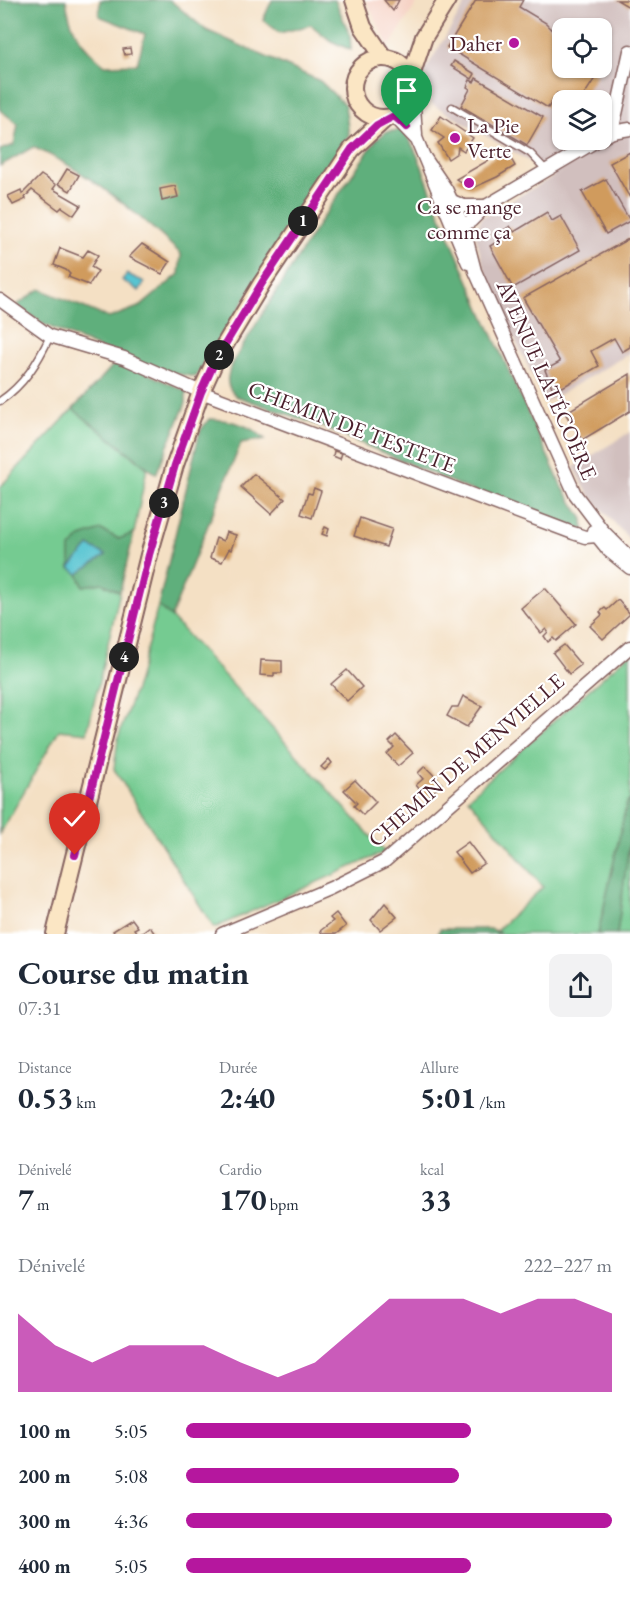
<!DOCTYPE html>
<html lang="fr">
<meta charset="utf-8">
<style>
body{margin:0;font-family:"EB Garamond",serif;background:#f2f2f3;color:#1f2937;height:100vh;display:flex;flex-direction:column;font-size:22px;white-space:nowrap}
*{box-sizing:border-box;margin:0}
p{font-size:20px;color:#747a83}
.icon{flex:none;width:33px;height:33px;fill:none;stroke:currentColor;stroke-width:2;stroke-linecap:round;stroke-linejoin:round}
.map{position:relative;height:934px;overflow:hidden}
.side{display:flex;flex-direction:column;background:#fff;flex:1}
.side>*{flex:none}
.fabs{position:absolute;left:552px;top:18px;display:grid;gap:12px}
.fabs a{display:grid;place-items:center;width:60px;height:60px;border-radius:12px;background:#fff;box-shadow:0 2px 4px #0004;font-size:30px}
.pin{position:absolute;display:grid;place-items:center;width:51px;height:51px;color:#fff;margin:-62px -26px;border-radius:50% 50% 50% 0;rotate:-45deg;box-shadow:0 0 6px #0007}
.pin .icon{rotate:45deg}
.km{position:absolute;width:30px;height:30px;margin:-15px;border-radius:50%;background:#222;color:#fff;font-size:16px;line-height:30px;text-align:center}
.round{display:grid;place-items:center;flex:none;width:63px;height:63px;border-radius:12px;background:#f2f2f3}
.summary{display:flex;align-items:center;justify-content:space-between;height:102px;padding:0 18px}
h1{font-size:33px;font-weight:700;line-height:45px}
.stats{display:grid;grid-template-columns:repeat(3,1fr);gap:9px;height:102px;padding:6px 18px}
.stats div{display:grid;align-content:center}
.stats b{font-size:30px;font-weight:700}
.stats small{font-size:16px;font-weight:400}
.stats p{font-size:16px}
.chart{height:168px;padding:12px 18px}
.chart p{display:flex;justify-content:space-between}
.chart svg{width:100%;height:108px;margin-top:6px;fill:#b5179e;opacity:.7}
ul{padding:0 18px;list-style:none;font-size:20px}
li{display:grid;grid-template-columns:96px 72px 1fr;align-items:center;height:45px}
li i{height:15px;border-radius:8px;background:#b5179e}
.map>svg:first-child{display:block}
</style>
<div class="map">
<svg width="630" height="934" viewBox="0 0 630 934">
<rect width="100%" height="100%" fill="#fff"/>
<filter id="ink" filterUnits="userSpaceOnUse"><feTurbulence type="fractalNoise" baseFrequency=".0167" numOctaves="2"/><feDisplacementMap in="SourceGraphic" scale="12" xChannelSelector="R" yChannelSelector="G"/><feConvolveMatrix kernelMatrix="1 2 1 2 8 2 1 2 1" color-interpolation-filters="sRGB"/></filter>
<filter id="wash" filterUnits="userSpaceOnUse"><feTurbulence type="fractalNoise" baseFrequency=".008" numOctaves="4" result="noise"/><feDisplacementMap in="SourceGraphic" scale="24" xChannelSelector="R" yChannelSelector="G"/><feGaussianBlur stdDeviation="1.35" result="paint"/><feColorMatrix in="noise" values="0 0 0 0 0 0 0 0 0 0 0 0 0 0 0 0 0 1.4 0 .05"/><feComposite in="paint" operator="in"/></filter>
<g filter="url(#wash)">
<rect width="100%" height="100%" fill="#f4e0c4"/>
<polygon fill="#f6d2c4" points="366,0 419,0 389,47"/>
<g fill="#d1bfbe" fill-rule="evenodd">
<path d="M468,0H630V353L545,403L487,280L475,234L481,218L554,176L432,104V88L424,72ZM562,28H602V68H562ZM562,100H602V140H562Z"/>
<polygon points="630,432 630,540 588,494 574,467"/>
</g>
<g fill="#74cb91" stroke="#5f755e" stroke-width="1.5">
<polygon points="73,409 147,468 134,533 119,539 101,530 70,568 78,574 83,586 102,583 120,592 87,733 59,730 0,834 0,487"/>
<polygon points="158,606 171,617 385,852 214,928 114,769 118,738 138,681"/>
<polygon points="630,653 630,800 627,802 598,934 501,934 496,931 543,887 468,798"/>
<polygon points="630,837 630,934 617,934"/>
</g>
<g fill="#5faf7b" stroke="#546753" stroke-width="1.5">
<path d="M0,0H66C70,30 82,47 105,65L137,64L145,34L99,16L100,0H170L206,30L320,81L345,105L349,135L196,377L148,369L41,323L17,305L40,289L109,318L141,306L179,274L181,254C139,214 86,170 33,147L0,166V150L14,145L18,124L0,110Z"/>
<polygon points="272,0 335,0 350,35 351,50 331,41 311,25 280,33 263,20"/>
<path d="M400,130C415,139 427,182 434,199C473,296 518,390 561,485L583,519L584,531L468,489L318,425L236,396C224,385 227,377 232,363L319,223L376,140L386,132Z"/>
<polygon points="118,360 186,391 186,403 156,474 73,409"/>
<path d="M209,419C232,420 248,424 265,439L241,443L171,617L158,606L200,431Z"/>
<polygon points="101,530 119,539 134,533 120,592 102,583 83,586 78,574 105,555 89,546 70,568 70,548 81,537"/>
<polygon points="630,800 630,837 617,934 598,934 627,802"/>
<polygon points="440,929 492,929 501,934 437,934"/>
</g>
<g fill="#59c5d2" stroke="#52727e" stroke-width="1.5">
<polygon points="127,274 145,282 139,291 122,280"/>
<polygon points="89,546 106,555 78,574 70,568"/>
</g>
<g id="blocks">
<g fill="#d09b5d">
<polygon points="384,0 399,0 393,11"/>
<polygon points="476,0 523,0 519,7 546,23 562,40 562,68 589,68 597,75 581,100 569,100 557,93 548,108 447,47"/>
<polygon points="617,0 630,0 630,5 629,7"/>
<polygon points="130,48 131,54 125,55 123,49"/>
<polygon points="454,61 475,74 472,79 451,66"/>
<polygon points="476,78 543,117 527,145 461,106 470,89 467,87 470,80 474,82"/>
<polygon points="441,116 473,138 464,151 458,147 457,153 448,159 438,143 444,138 432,130"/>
<polygon points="506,150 515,166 497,177 471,189 456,179"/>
<polygon points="630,152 630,198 610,163"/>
<polygon points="67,169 79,175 70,191 58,184"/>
<polygon points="41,175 56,185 53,189 81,205 74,215 62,207 59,210 32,190 25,197 26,199 13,205 8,196 21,190 22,194"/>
<polygon points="606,179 630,221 606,234 582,192"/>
<polygon points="175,186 178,197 162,201 160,189"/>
<polygon points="547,212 552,221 561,216 580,250 513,288 490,246 506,236 503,231 510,226 514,232"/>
<polygon points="630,238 630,347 622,352 614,338 591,351 599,366 554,392 545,370 560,362 523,298"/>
<polygon points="142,244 170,262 162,274 129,257"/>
<polygon points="60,248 83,257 88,250 98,255 91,267 98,271 89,285 68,277 70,274 66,270 54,265"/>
<polygon points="630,374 630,411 582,440 565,413"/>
<polygon points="334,451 342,453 340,459 333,456"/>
<polygon points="254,474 285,499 271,514 241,487"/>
<polygon points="314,488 321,491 312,518 301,514 308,493 312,494"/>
<polygon points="360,518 392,529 386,547 354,536"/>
<polygon points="325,527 329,529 327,536 322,534"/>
<polygon points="226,532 236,535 231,550 229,549 222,562 210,558 216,538 223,541"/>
<polygon points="545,588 576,624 556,641 553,638 548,642 544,636 548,632 546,629 541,633 521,608"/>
<polygon points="618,600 630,614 603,639 590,626 602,615 600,612 605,608 607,610"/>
<polygon points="564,645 581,665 569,674 553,653"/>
<polygon points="261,660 282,661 282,673 274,673 274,676 260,675"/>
<polygon points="347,670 362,687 347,701 331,684"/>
<polygon points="463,696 482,706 467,727 447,716 452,707 458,707"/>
<polygon points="396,735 413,753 398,766 387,754 394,747 389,742"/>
<polygon points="329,759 332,763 325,770 321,767"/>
<polygon points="425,766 442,784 427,798 416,785 423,779 418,773"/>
<polygon points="355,780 376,802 363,815 354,806 357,803 344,790"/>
<polygon points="468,842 484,863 470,873 454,852"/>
<polygon points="385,903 397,917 380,930 371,920"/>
<polygon points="336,913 346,926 336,934 323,934 320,931 333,921 330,918"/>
<polygon points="132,919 138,927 134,929 137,933 115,934 113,931"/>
<polygon points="150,927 155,934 143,934 142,933"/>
</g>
</g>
</g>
<g filter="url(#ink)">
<use href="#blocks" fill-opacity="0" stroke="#866361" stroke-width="1.5"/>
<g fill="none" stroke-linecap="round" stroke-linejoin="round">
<g stroke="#866361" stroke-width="9">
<g id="service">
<polyline points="452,107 530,153 546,170"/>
<path d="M0,401C24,385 38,362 50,336"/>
</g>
</g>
<g stroke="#866361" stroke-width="15">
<g id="minor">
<polyline points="413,93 416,135"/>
<polyline points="394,116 417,140 468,263"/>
<polyline points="612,132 630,129"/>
<polyline points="602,138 612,132 630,51"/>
<polyline points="425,158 446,189 463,225 475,271 575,494 603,531 630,558"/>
<polyline points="452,201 464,206 486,206"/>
<polyline points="458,227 471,221 486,206 598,140"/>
<polyline points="0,300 50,336 124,358 201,392 573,533 585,537 597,536"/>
<polyline points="593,531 609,551 630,568"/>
<polyline points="222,934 331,888 385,861 630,647"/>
</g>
</g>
<g stroke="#866361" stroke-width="20">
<g id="secondary">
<polyline points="354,0 363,27 384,58"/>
<circle cx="383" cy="88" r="30"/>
<polyline points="411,76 424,37 447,0"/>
<polyline points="55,934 149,555 175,465 201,392 215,361 262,283 352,149 386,118"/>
</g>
</g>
<use href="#service" stroke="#fff" stroke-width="6"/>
<use href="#minor" stroke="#fff" stroke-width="12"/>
<use href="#secondary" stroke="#fbe6c4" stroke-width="16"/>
</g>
</g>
<g fill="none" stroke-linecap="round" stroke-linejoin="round" filter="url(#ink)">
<g stroke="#fff" stroke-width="12">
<polyline id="route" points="75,855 149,555 175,465 201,392 215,361 262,283 352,149 377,125 394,116 407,127"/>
</g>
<use href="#route" stroke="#b5179e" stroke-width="8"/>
</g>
<g fill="#b5179e" stroke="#fff" stroke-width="2">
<circle cx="514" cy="43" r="6"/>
<circle cx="455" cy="138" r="6"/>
<circle cx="469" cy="183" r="6"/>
</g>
<g text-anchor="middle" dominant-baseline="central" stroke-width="4.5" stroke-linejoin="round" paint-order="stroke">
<g font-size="22" fill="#4a1f2b" stroke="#fff" text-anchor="end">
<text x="502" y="43">Daher</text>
<text x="467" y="125" text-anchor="start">La Pie<tspan x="467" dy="25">Verte</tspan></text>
<text x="469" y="206" text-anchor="middle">Ca se mange<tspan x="469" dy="25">comme ça</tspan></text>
</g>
<g font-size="22" fill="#4a1f2b" stroke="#fff">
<text transform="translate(547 380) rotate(66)">AVENUE LATÉCOÈRE</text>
<text transform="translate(352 427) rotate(21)">CHEMIN DE TESTETE</text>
<text transform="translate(466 760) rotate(-41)">CHEMIN DE MENVIELLE</text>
</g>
</g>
</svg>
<div class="fabs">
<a><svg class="icon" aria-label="locate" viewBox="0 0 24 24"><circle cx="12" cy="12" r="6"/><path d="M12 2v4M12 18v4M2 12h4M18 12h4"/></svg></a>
<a><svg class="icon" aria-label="layers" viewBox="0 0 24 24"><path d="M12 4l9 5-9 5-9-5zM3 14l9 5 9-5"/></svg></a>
</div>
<div class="pin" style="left:407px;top:127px;background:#1e9e55"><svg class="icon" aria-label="arrive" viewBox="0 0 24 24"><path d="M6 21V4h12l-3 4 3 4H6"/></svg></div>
<div class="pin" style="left:75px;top:855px;background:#d93025"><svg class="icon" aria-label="check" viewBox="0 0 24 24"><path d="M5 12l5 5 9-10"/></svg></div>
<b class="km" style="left:303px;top:221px">1</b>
<b class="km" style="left:219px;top:355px">2</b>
<b class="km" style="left:164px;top:503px">3</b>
<b class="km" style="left:124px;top:657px">4</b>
</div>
<section class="side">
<div class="summary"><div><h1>Course du matin</h1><p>07:31</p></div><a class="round"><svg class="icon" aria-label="share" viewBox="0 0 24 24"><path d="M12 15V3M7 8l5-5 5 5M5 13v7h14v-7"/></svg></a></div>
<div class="stats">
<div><p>Distance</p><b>0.53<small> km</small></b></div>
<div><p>Durée</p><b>2:40</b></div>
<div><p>Allure</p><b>5:01<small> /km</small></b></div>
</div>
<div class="stats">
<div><p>Dénivelé</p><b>7<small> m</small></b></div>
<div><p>Cardio</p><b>170<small> bpm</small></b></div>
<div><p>kcal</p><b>33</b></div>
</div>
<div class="chart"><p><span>Dénivelé</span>222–227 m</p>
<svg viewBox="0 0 160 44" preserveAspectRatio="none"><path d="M0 44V12L10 25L20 32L30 25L40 25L50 25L60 32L70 38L80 32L90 19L100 6L110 6L120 6L130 12L140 6L150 6L160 12V44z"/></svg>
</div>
<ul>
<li><b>100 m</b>5:05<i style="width:67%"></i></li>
<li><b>200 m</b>5:08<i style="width:64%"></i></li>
<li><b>300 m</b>4:36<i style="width:100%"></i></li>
<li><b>400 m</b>5:05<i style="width:67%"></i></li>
</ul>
</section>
